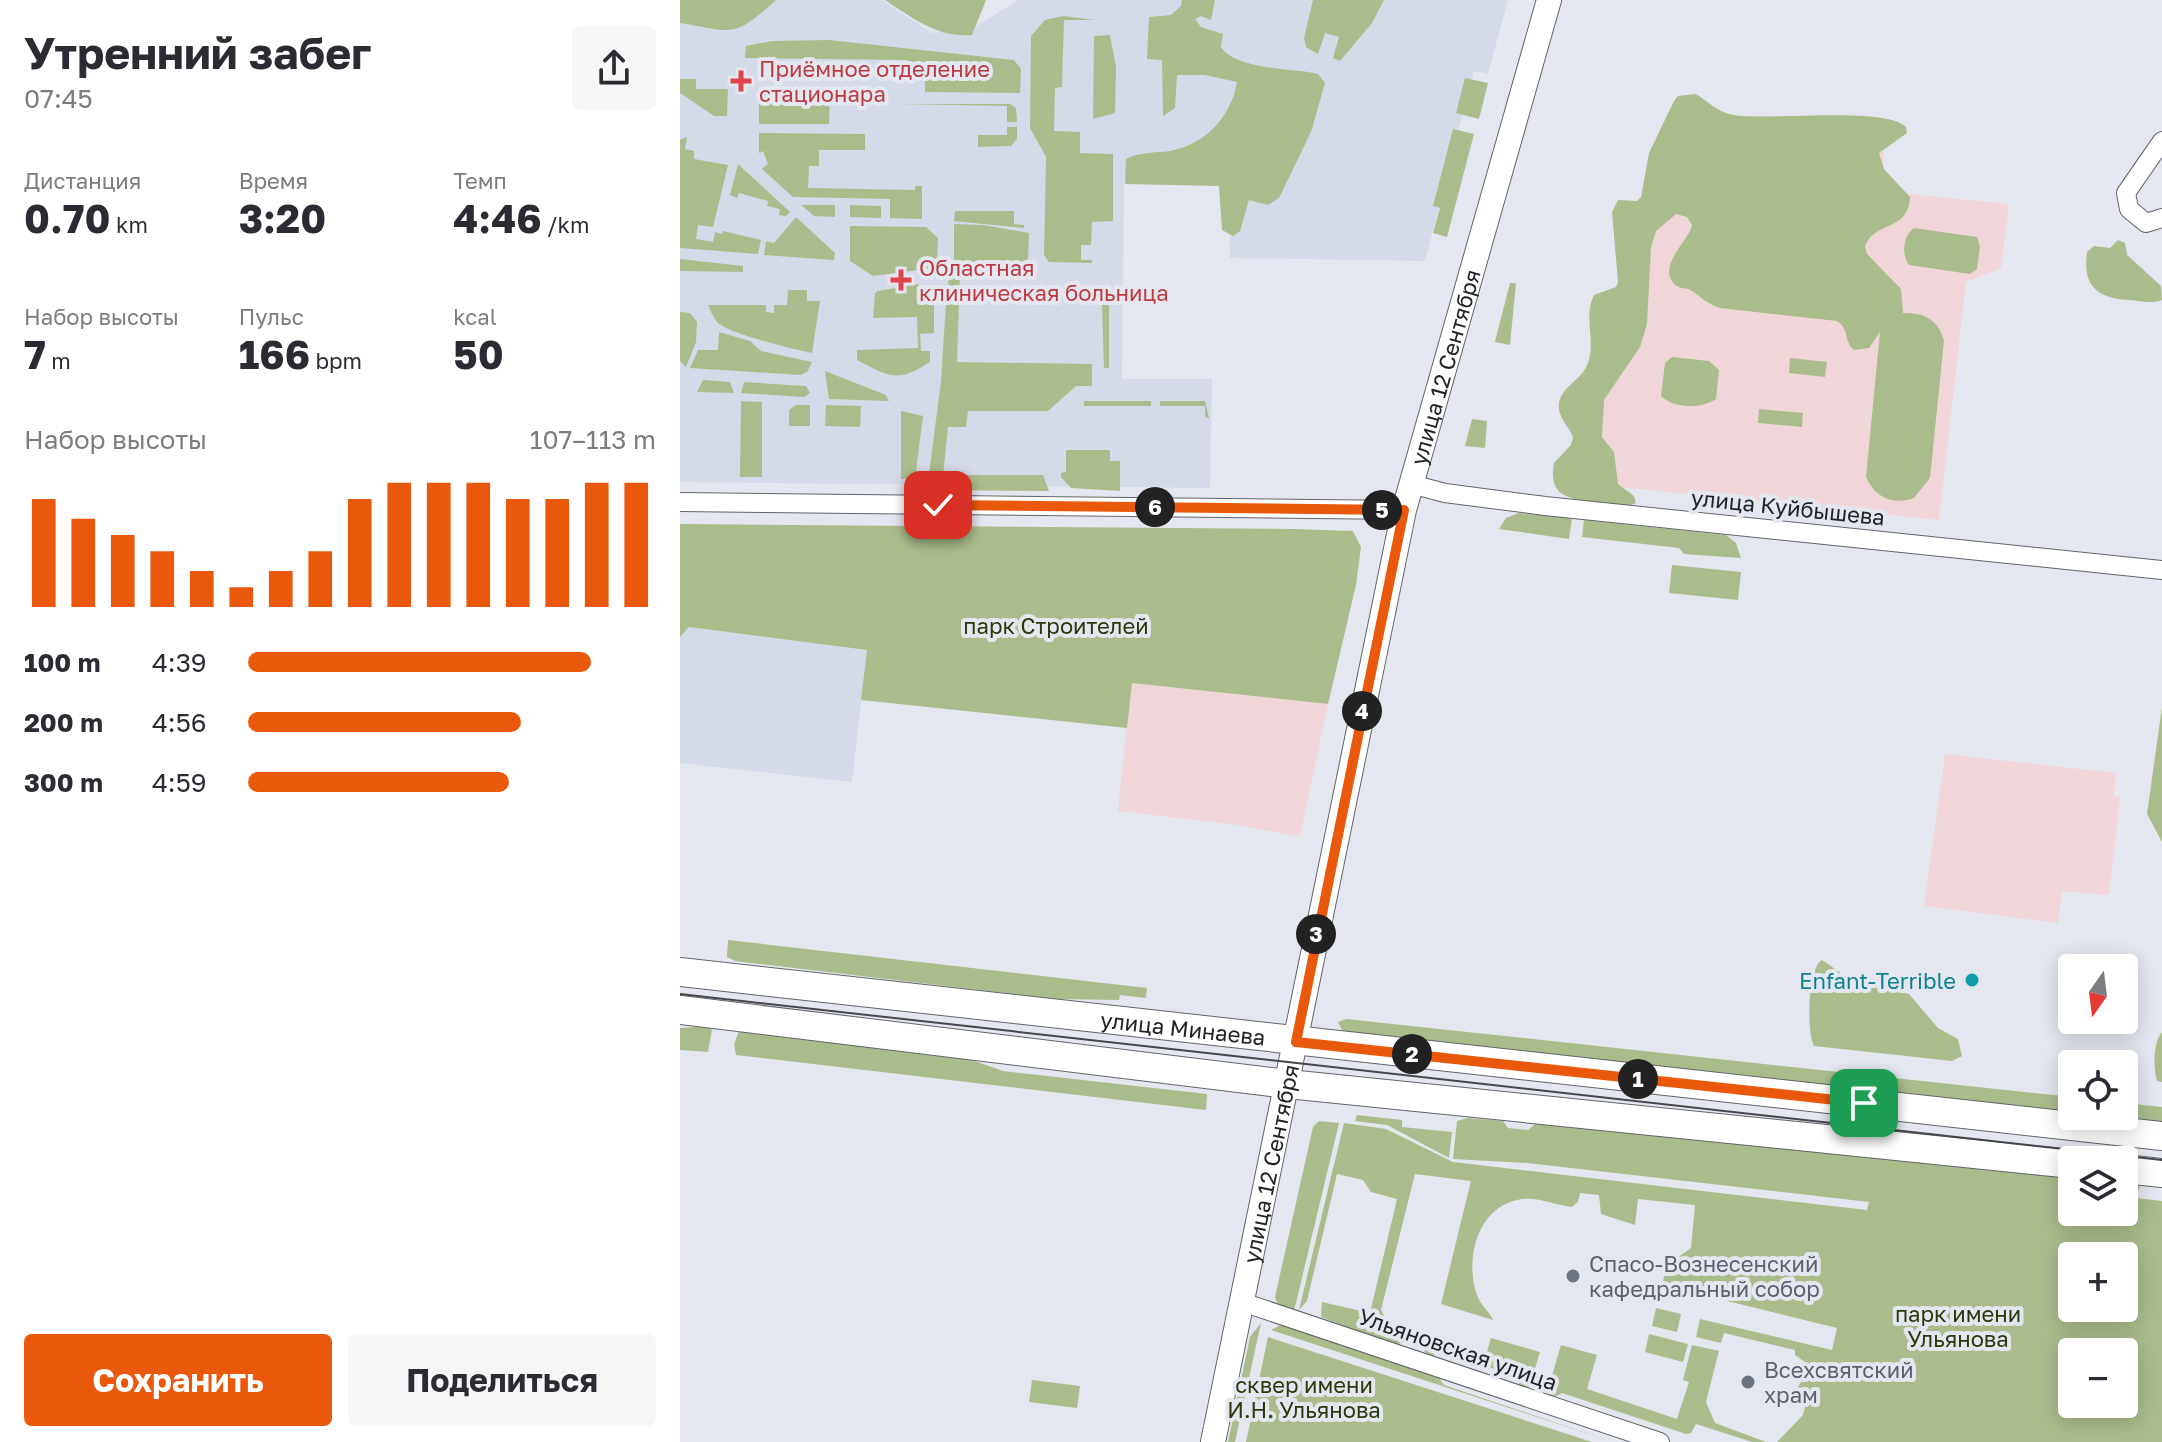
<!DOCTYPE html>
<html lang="ru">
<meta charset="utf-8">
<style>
body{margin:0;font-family:"Golos Text",sans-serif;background:#f7f7f7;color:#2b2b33;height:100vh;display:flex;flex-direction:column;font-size:30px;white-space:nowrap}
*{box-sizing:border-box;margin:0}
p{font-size:26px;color:#7c7c81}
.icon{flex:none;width:44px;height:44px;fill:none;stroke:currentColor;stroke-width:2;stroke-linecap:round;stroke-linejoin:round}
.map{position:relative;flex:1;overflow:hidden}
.drawer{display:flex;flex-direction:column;background:#fff;width:680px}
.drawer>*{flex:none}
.needle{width:52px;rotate:194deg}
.tools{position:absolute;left:1378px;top:954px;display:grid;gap:16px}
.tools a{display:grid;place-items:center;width:80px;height:80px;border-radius:8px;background:#fff;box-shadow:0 4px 20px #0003;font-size:40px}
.pin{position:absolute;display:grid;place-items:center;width:68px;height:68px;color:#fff;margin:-34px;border-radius:16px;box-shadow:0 4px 12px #0006}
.km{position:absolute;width:40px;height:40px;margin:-20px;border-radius:50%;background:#222;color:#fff;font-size:22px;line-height:40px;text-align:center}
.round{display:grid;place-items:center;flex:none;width:84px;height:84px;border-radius:8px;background:#f7f7f7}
.head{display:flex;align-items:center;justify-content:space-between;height:136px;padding:0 24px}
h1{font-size:44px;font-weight:700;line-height:60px}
.figures{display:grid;grid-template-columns:repeat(3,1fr);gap:12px;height:136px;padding:8px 24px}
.figures div{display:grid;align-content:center}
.figures b{font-size:40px;font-weight:700}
.figures small{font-size:22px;font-weight:400}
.figures p{font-size:22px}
.chart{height:224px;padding:16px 24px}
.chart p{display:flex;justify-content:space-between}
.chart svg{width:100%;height:144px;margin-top:8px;stroke:#ea580c;stroke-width:6}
.primary-button{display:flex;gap:16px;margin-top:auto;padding:16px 24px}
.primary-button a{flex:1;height:92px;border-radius:8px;background:#ea580c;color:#fff;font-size:32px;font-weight:700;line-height:92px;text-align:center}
.primary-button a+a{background:#f7f7f7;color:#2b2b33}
ul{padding:0 24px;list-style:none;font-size:26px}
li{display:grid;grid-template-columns:128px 96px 1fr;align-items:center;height:60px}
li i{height:20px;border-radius:10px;background:#ea580c}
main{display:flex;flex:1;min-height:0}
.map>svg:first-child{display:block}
</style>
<main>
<section class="drawer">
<div class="head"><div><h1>Утренний забег</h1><p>07:45</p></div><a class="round"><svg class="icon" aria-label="share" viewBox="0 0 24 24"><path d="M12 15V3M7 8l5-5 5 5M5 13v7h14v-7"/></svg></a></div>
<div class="figures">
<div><p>Дистанция</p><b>0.70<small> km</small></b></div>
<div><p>Время</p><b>3:20</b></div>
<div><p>Темп</p><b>4:46<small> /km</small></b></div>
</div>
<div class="figures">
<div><p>Набор высоты</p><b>7<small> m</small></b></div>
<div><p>Пульс</p><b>166<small> bpm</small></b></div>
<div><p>kcal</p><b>50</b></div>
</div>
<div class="chart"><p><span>Набор высоты</span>107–113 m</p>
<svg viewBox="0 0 160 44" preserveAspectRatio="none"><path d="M5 44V11M15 44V17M25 44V22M35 44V27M45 44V33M55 44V38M65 44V33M75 44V27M85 44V11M95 44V6M105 44V6M115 44V6M125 44V11M135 44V11M145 44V6M155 44V6"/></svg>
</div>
<ul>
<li><b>100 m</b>4:39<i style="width:84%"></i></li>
<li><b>200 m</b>4:56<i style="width:67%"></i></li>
<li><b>300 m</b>4:59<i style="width:64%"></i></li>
</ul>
<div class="primary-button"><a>Сохранить</a><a>Поделиться</a></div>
</section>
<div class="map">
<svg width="1482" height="1442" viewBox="0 0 1482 1442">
<rect width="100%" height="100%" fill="#e4e7ef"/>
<g fill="#d5dae9">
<polygon points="0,0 202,0 252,33 292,29 338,0 828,0 808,74 794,71 745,261 550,258 549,181 444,181 442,379 532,379 530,488 0,482"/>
<polygon points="9,627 187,650 172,782 0,763 0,637"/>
</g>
<g fill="#f0d6d8">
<polygon points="1205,138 1200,191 1329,204 1321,268 1286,282 1259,520 909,484 926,338 950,341 973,148"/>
<polygon points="451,683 648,704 620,837 558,825 438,811"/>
<polygon points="1265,754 1436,773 1434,796 1440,797 1429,895 1382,891 1378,923 1244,906"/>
</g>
<g fill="#abbc8c" fill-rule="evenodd">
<path d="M0,0H96C52,39 56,32 0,23Z"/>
<path d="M205,0H306L292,35C258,38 232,18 205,0Z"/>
<path d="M502,0H535L531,20L521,16L515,19L521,27L543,34L541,47C556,70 612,68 638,74L645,83L631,132L599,198L588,205L569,200L560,231L553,236L542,230L539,186L445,184L446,159C460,152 474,153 490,151C526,144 551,117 557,82L525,75H497L495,108L483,116L482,60L467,59L469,17L491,15L501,6Z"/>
<polygon points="633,0 704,0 692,23 660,61 653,58 659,37 645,33 638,54 626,47 624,38"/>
<polygon points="383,16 414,20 384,20 382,87 375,88 374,131 400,132 400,153 433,154 433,221 412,222 411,245 401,245 401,260 412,260 412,263 369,262 364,255 366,157 350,128 351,36 365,20"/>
<polygon points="430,35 436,67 435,113 413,119 414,36"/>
<polygon points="149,40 334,60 341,69 340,93 245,92 245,78 229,77 228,60 65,58 66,46 92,41"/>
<polygon points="785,78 808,83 799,119 776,113"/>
<polygon points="0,79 16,79 16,89 48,89 47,116 34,116 0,93"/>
<polygon points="79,90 150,91 149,124 79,124"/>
<path d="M1016,94C1029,102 1037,112 1053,115C1089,121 1205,106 1226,127L1227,133L1199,153L1204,169L1230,197C1228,233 1194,220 1185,247L1187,254L1221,289L1223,313C1244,312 1259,320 1264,341L1250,478L1234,498C1213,505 1195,498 1186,477L1200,332L1189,348L1174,350C1164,342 1169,328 1157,321L1040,308C1028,304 1022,298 1012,291C1007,287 1000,290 994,284C977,265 1009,241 1012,225L1007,217L996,214L976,231L971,247L967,324L960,347L924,400L922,437L934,452L938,484L954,496L956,503C947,509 891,502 881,493C872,486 872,474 874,463L891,445L893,437C888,425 877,417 879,403C882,386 902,380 908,363C916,340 903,316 914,295L936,287L938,282L932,212L938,200L957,201L961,197L969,153L994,101L998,96Z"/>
<polygon points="218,104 330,104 336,108 337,122 327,122 327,106"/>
<polygon points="327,127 337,127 337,139 331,146 298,147 298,135 327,135"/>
<polygon points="773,129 794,134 767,237 753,233 760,208 753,206"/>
<polygon points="79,133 185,134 185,150 139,150 139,166 129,166 128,188 235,190 235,186 242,186 242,219 210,218 210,199 113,197 82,169 88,164 83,151 79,153"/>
<polygon points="7,137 5,149 14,151 14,159 48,165 33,227 18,225 16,239 33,242 35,232 42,234 43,231 81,240 78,254 0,248 0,140"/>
<polygon points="58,164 110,212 106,216 99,215 100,209 87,206 88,201 59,193 57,198 50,195"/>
<polygon points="121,205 155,205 155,217 134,216"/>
<polygon points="170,205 201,206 201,218 170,217"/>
<polygon points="275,211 334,211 334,224 344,225 344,228 274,221"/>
<polygon points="116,217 155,253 154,260 84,255 86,241 94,243"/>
<polygon points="274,224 303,225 349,233 348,259 342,262 274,262"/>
<polygon points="170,226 246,227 258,238 257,263 253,268 193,276 170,261"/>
<path d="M1234,228L1297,237L1300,246L1297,269L1290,274L1229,265C1221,254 1223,236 1234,228Z"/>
<path d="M1438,240L1445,243L1447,255L1481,286L1482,300C1471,304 1461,301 1450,300C1418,299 1402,286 1407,252L1414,246L1430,248Z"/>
<polygon points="0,259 63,266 63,272 0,271"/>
<polygon points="280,274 279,299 266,298 269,278"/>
<polygon points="830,283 836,283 830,345 815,342"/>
<path d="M238,284L254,302V333L240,334L241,351H250V362C218,383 209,377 177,360V350L238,348L237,317L193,318L195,293L198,291Z"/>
<path d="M108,290H127V301H140L132,353C113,349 49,334 37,322C33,317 30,310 28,305H86V312L94,313V305H107Z"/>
<polygon points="429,302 429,368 424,368 422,304"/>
<polygon points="266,303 279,304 277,362 412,364 412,386 396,386 368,411 288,411 286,427 268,427 263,475 363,475 369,491 247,490 261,381"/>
<polygon points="0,312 10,313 17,322 16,342 6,367 0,361"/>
<polygon points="39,332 70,341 81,351 132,362 127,372 120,375 10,368 18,350 38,350"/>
<path d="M992,357L1029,361L1039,370L1036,399C1021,409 995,409 981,396L985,363Z"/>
<polygon points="1110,358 1147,362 1145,377 1109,373"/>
<polygon points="145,371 206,395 209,401 149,399"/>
<polygon points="23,380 50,382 54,393 17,392"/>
<polygon points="64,382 126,386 130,393 124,397 61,393"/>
<polygon points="61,401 82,402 82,477 60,477"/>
<rect x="404" y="401" width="67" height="5"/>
<polygon points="480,401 525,401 529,418 525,417 525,406 480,406"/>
<polygon points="116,405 130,405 130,426 109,426 109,410"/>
<polygon points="146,405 181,406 180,427 145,426"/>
<polygon points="1079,409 1123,413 1122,427 1078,423"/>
<polygon points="221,411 243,416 235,479 221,479"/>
<polygon points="792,419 807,421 805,448 785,446"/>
<polygon points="386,450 430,450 430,461 440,461 440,491 391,488 381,477 381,473 386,472"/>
<polygon points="839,513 892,518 889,539 819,529 826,518"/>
<polygon points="904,520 1046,535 1056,543 1061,558 1004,554 999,548 902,537"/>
<polygon points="0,524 614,529 673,531 681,547 676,585 648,704 452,683 447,728 181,700 187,650 9,627 0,637"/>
<polygon points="992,565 1061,572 1058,600 989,593"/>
<polygon points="1482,707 1482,842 1467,814"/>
<polygon points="48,940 467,988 466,998 440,995 439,1000 376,999 55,961 47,957"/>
<path d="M1142,960L1168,978L1229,994L1258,1028L1278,1039L1282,1056L1272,1061L1134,1046C1126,1032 1128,967 1142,960Z"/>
<polygon points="666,1019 1392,1097 1392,1112 663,1032 658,1022"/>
<polygon points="28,1026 32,1030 28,1052 0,1050 0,1028"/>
<polygon points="59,1031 283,1057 323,1071 527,1094 526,1110 56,1055 54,1044"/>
<path d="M1482,1032V1082L1477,1081C1473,1067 1473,1042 1482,1032Z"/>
<polygon points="1444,1103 1482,1107 1482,1122 1428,1116 1444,1116"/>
<polygon points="677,1115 722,1120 722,1127 772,1132 769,1158 707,1125 675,1121"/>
<path d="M788,1118L823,1121L828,1128L848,1130L860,1120L1392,1178V1212H1444V1184L1460,1186L1456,1198L1482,1201V1442H1097L1123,1415L1127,1399L1115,1391L1132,1367L1115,1355V1350L1044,1333L1041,1343L1016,1337L1020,1319L1152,1350L1157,1328L982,1285L987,1265L1011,1248L1015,1205L958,1199L955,1225L921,1214L919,1195L900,1193L898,1202L892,1207C876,1205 858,1197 842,1199C798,1205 784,1258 797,1295C800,1305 810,1312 813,1320L761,1304L791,1181L735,1174L701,1310L708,1323L732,1332L725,1342L714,1345L641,1317L642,1302L690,1313L717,1199L691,1192L683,1180L657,1174L627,1301L619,1310L664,1123L706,1129L773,1162L1187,1210L1189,1202L847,1163L773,1159L777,1121ZM1392,1256H1444V1308H1392ZM1392,1352H1444V1404H1392Z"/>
<polygon points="639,1121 659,1123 614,1311 598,1305 595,1297 633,1127"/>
<polygon points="976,1308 1001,1314 997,1332 972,1326"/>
<polygon points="581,1323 555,1442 548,1442 570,1337"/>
<polygon points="604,1323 757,1375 764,1385 933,1442 591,1330"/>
<polygon points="969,1334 1008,1344 1003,1362 965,1352"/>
<polygon points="743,1335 794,1352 793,1357 786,1361 758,1352 750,1358 741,1347"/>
<polygon points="588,1337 912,1442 566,1442"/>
<polygon points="811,1338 860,1352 848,1391 841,1389 837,1377 803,1365"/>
<polygon points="881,1345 917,1355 907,1389 997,1419 1009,1382 1003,1380 1012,1345 1039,1351 1026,1402 1035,1423 1086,1442 1072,1442 1016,1424 1011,1433 1006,1434 882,1393 871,1399 866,1396"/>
<polygon points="352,1380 400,1386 397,1408 349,1402"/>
</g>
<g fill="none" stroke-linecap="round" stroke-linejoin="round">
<g stroke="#62646b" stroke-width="20">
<g id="street">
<polyline points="1482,141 1446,193 1449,209 1466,223 1482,218"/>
<polyline points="731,484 765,493 865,506 1482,570"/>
<polyline points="0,502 724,510"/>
<polyline points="562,1302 980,1442"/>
</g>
</g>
<g stroke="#62646b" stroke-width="26">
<g id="secondary">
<path id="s1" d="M533,1442L724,510L869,0"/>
</g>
</g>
<g stroke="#62646b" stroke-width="30">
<g id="primary">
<path id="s2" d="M0,972L1482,1136"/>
<polyline points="0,1010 608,1084 1392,1164"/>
<polyline points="1444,1169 1482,1173"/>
</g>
</g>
<use href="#street" stroke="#fff" stroke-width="18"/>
<use href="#secondary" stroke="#fff" stroke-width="24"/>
<use href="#primary" stroke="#fff" stroke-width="28"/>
<polyline stroke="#45464a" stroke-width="2" points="0,994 1482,1160"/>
</g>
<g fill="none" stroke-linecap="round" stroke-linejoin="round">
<g stroke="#fff" stroke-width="16">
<polyline id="route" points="258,505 724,510 616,1042 1184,1103"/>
</g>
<use href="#route" stroke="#ea580c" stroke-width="10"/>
</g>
<g fill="#e0444e" stroke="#e4e7ef" stroke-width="3">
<path d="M57 69h8v8h8v8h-8v8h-8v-8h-8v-8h8z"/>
<path d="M217 268h8v8h8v8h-8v8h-8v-8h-8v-8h8z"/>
</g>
<circle fill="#0f9aa8" stroke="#e4e7ef" stroke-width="3" cx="1292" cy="980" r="8"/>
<g fill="#6b7280" stroke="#e4e7ef" stroke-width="3">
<circle cx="893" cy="1276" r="8"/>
<circle cx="1068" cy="1382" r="8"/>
</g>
<g text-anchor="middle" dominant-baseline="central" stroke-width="8" stroke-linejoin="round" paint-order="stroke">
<g font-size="22" fill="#be3a42" stroke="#e4e7ef" text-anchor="start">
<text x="79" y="68">Приёмное отделение<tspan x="79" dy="25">стационара</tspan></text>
<text x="239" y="267">Областная<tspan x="239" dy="25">клиническая больница</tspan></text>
</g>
<g font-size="22" fill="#222326" stroke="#e4e7ef">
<text stroke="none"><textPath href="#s1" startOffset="1100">улица 12 Сентября</textPath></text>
<text transform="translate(1108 507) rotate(6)">улица Куйбышева</text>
<text stroke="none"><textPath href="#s2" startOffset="506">улица Минаева</textPath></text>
<text stroke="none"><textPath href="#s1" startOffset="284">улица 12 Сентября</textPath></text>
<text transform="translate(778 1349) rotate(19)">Ульяновская улица</text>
</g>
<g font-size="22" fill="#2b390a" stroke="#e4e7ef">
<text x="376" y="625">парк Строителей</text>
<text x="1278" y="1313">парк имени<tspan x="1278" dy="25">Ульянова</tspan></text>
<text x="624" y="1384">сквер имени<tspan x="624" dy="25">И.Н. Ульянова</tspan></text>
</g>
<g font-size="22" fill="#0d838f" stroke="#e4e7ef" text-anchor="end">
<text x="1276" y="980">Enfant-Terrible</text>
</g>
<g font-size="22" fill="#5b616d" stroke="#e4e7ef" text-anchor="start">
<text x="909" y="1263">Спасо-Вознесенский<tspan x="909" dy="25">кафедральный собор</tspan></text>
<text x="1084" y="1369">Всехсвятский<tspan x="1084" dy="25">храм</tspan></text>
</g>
</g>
</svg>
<div class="tools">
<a><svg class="needle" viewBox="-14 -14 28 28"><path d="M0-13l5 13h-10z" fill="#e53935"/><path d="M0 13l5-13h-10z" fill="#7c7c81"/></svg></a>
<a><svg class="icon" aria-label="locate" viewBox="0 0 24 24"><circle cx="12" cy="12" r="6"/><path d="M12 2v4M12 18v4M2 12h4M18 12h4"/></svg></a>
<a><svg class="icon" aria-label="layers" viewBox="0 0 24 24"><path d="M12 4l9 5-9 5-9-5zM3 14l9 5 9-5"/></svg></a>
<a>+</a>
<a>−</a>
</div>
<div class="pin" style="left:1184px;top:1103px;background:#1e9e55"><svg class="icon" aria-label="arrive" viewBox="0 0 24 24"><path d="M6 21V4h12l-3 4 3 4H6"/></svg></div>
<div class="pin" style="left:258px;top:505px;background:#d93025"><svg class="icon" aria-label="check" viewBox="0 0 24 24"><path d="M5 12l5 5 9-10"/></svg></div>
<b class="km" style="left:958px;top:1079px">1</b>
<b class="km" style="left:732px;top:1054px">2</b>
<b class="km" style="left:636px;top:934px">3</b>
<b class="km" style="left:682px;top:711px">4</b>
<b class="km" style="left:702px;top:510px">5</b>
<b class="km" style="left:475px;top:507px">6</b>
</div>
</main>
